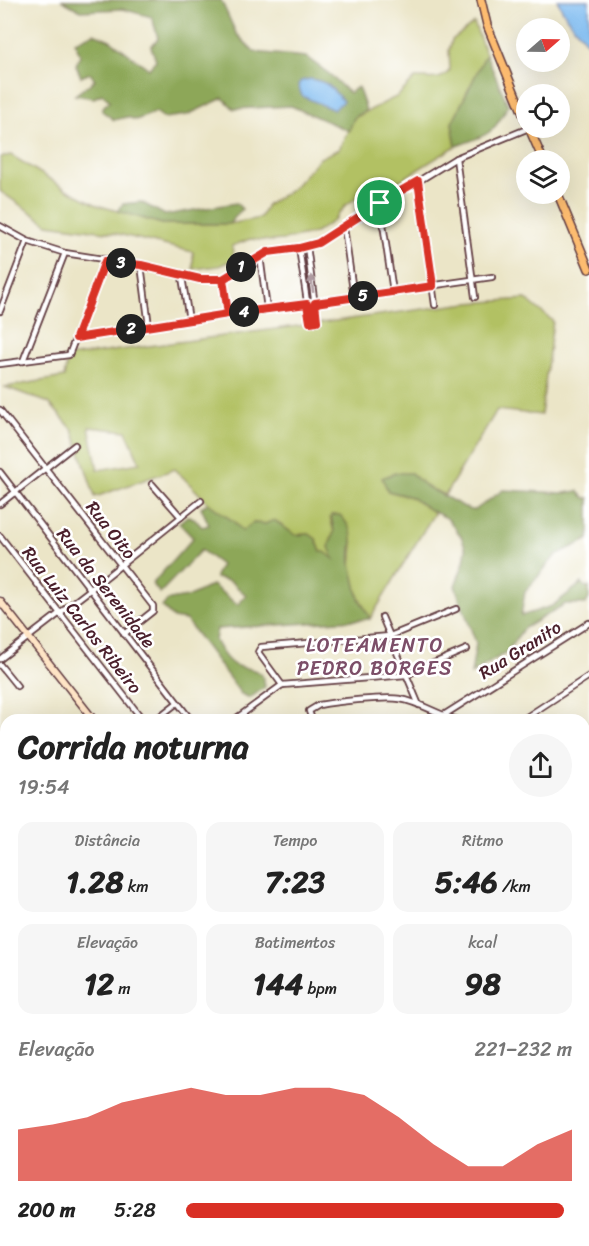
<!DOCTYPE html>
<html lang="pt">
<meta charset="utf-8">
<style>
body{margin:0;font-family:Sriracha,sans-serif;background:#f6f6f6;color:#222;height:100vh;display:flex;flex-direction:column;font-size:22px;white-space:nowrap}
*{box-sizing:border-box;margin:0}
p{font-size:20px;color:#767676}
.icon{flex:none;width:33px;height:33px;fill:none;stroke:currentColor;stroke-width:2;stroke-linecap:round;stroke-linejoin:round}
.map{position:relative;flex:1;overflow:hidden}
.details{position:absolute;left:0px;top:714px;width:590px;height:532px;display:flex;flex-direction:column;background:#fff;border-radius:18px 18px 0 0;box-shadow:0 6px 24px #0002}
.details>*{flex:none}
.needle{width:39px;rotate:70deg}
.fabs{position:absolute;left:516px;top:18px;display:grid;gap:12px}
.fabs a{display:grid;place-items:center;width:54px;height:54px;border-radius:50%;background:#fff;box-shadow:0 6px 24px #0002;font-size:30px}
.pin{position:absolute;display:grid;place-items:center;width:51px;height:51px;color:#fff;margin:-26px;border:3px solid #fff;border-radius:50%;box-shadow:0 2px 6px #0007}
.km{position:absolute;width:30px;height:30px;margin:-15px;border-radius:50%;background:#222;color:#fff;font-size:16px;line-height:30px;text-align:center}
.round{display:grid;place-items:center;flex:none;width:63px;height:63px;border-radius:32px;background:#f6f6f6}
.summary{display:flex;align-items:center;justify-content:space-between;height:102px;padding:0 18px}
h1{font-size:33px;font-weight:700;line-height:45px}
.stats{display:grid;grid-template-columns:repeat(3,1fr);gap:9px;height:102px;padding:6px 18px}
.stats div{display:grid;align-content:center;border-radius:15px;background:#f6f6f6;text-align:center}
.stats b{font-size:30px;font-weight:700}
.stats small{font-size:16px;font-weight:400}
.stats p{font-size:16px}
.chart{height:168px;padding:12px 18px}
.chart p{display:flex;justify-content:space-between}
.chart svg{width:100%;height:108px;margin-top:6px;fill:#d93025;opacity:.7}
ul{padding:0 18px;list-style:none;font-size:20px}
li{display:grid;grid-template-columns:96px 72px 1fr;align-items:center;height:45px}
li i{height:15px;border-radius:8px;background:#d93025}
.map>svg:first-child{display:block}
</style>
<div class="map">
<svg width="589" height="1246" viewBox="0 0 589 1246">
<rect width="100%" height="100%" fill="#fff"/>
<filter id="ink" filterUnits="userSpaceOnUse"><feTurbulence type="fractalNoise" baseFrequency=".0167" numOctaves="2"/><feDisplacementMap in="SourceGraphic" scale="12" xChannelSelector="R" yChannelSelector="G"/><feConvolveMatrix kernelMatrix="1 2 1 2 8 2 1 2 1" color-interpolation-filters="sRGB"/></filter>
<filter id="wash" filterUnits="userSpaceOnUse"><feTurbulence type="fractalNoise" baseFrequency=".008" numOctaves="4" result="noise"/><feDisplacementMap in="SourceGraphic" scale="24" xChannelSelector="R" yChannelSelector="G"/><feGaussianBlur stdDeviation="1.35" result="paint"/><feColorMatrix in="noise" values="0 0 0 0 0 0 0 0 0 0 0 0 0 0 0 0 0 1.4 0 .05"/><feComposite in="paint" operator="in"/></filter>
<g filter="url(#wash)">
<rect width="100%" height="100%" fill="#ebe5c7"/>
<g fill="#b2c163" stroke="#7e7047" stroke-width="1.5" fill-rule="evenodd">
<path d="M474,23L486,54L452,123L456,146L393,185L367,191L346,205L333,221L315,233L284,240L271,241L250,239L232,246L234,259L219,266L193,269V252L114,233L48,224L0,191V157L11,155L66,189L97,205L162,224H229L260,218L267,205L292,189L320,158L339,149L354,118L398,96L415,78C429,77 440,83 450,70L449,50L452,40Z"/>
<path d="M526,299L553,321L541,415L497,410L445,495L425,486L411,473L388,491L411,497L435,512L370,619L358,595L351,566L353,543L330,517L334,532L330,542L335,560L321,552L316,539L309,534L295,535L276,521L265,524L253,523L242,531L234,522L208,503L175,469L95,497L73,430L49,403L5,387L64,377L68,357L468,303ZM89,427L126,431L140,463L98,470Z"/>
<polygon points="589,1106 589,1196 584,1179 584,1108"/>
<polygon points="0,1167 6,1174 6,1214 0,1219"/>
<polygon points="589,1210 589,1246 514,1246 512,1243 515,1240 584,1240 584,1212"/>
<polygon points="376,1241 388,1244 389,1241 457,1241 450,1246 379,1246"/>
</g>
<g fill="#8da759" stroke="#6c6342" stroke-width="1.5">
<polygon points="61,0 221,0 236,33 254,52 306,57 328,73 349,93 358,87 366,110 354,118 349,131 291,106 234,109 223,98 187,115 164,118 156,112 136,120 127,117 114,120 102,111 104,106 110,101 102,94 94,98 75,95 95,80 90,73 81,77 76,65 80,55 75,42 94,33 110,40 149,69 156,60 151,47 158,38 152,17 122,9 81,11"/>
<path d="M486,54L508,105C494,135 486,136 456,146L452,123Z"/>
<polygon points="141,202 165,215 236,203 242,209 229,224 162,224 118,211 123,204"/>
<polygon points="395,473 411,473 425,486 470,510 475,510 503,490 564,493 578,491 585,498 589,498 589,539 556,555 525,592 521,616 552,606 582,583 586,587 589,587 589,598 586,604 565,604 523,629 507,652 471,674 476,643 455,586 464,562 466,549 461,536 447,518 430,510 411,497 388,491 382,478"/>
<path d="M208,503L234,522L242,531L253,523L265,524L274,520L295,535L309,534L316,539L321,552H325L334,559L329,547L334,532L331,515H340C362,539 346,546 352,569C355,578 356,589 359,598C362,605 367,611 370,619L217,629L215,640C219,648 227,663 237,666C250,670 264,667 265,687L250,698L241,694L186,620L173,618L162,607L168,600L188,597L212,585L238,605L246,595L230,581L216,578L215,576L221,565L201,550L160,593L152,584L193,538L179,523L187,516L194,518L202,527L209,525L201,507Z"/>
</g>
<g fill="#7cbaf0" stroke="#636c8e" stroke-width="1.5">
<polygon points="557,0 589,0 589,45 567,18"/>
<path d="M310,79C332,83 329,87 343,101L334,110L302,96L298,85L301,81Z"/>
</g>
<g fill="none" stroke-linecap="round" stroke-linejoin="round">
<g stroke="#7cbaf0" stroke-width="1.5">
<polyline points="584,1150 589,1137"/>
<polyline points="485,1246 491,1240"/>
</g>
</g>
</g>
<g filter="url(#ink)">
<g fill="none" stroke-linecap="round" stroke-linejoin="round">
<g stroke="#623d42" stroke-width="8">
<g id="street">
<polyline points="456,158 475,297"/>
<polyline points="418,181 435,305"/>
<polyline points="380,203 393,292"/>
<polyline points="0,226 27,241 65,253 141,265 200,279 223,279 268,252 299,248 318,243 456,158 529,128"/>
<polyline points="344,227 354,298"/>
<polyline points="299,248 310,322 317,321 307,246"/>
<polyline points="260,256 267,309"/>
<polyline points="141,265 149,326"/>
<polyline points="182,277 189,320"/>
<polyline points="223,279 228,314"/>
<polyline points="0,311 27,241"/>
<polyline points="76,338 149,326 492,277"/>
<polyline points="23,361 65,253"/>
<polyline points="0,364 69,355 105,261"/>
<polyline points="0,410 153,606 153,611 124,634"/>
<polyline points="0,472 191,720"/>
<polyline points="152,484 181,517"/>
<polyline points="0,504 75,445"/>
<polyline points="0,536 143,720"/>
<polyline points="382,617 419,705"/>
<polyline points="0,659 91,589 201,501"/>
<polyline points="0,665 17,686"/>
<polyline points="282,685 258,652 261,647 390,636 456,609"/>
<polyline points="282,685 406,675 467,649"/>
<polyline points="155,720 177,703"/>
<polyline points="234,720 282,685"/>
<path d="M312,720L309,711L319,705C334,702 386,696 400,699C420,702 438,715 458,720"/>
<polyline points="436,720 589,623"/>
<polyline points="522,720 589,676"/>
<polyline points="584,747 589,748"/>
<polyline points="0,751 6,760"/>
<polyline points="0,791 6,787"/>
<polyline points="584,794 589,790"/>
<polyline points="0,833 6,840"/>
<polyline points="584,847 589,848"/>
<polyline points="584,862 589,859"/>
<polyline points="0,899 6,894"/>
<polyline points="0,906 6,914"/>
<polyline points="584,933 589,933"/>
<polyline points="0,983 6,991"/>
<polyline points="584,1057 589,1070"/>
<polyline points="0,1060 6,1067"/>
<polyline points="0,1079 6,1075"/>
<polyline points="0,1226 6,1221"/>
<polyline points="122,1240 124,1246"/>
<polyline points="184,1240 187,1246"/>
<polyline points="252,1240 255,1246"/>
<polyline points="387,1240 388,1241"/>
<polyline points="352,1243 360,1240"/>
<polyline points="294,1246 306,1240"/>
</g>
</g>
<g stroke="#623d42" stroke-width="9">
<g id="secondary">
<polyline points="0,601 94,720"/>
<polyline points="0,741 6,744"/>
</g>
</g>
<g stroke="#623d42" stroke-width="10">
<g id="primary">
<polyline points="481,0 487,25 526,121"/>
<polyline points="529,128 543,160"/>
<polyline points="558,194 589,269"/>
<polyline points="584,950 589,938"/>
<polyline points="584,1057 589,1057"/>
<polyline points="198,1246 212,1240"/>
</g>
</g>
<use href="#street" stroke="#fff" stroke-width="4.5"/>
<use href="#secondary" stroke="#fee4c5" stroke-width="6"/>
<use href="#primary" stroke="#fdbc6f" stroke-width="7"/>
</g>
<defs><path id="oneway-solid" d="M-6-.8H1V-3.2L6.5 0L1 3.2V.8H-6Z" transform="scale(1.5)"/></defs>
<use fill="#ae9aa0" href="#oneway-solid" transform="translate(312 284) rotate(-98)"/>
</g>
<g fill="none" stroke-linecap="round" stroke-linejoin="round" filter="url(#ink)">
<g stroke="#fff" stroke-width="12">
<polyline id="route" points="380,203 318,243 299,248 268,252 223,279 228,314 76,338 105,261 141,265 200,279 223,279 228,314 307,304 310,322 317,321 315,303 433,286 418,181 380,203"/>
</g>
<use href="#route" stroke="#d93025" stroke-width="8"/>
</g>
<g text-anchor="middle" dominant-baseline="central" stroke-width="5" stroke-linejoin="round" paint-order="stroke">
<g font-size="18" fill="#4a1f2b" stroke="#fff">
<text transform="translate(111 530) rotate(52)">Rua Oito</text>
<text transform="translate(106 588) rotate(52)">Rua da Serenidade</text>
<text transform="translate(82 620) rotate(52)">Rua Luiz Carlos Ribeiro</text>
<text transform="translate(520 650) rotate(-32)">Rua Granito</text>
</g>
<g font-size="20" letter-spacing="1.5" fill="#7c4e68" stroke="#fff">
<text x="375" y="645">LOTEAMENTO<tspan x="375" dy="23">PEDRO BORGES</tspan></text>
</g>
</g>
</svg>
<div class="fabs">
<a><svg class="needle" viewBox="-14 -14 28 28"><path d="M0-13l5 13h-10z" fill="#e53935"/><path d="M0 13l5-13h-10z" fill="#767676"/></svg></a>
<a><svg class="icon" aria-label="locate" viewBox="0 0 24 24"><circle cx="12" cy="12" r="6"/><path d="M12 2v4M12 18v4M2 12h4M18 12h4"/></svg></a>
<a><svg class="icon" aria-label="layers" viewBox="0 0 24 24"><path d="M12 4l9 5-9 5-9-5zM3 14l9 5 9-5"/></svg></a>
</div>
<div class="pin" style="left:380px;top:203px;background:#1e9e55"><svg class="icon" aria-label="arrive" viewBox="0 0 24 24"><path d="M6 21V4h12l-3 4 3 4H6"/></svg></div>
<b class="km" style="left:241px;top:267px">1</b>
<b class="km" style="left:131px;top:329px">2</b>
<b class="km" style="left:121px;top:263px">3</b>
<b class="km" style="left:244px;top:312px">4</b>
<b class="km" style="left:363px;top:296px">5</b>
<section class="details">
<div class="summary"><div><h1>Corrida noturna</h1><p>19:54</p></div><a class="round"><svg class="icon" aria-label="share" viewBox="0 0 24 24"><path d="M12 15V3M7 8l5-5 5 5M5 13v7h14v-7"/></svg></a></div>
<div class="stats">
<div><p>Distância</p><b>1.28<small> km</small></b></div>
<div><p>Tempo</p><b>7:23</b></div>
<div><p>Ritmo</p><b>5:46<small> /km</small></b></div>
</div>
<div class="stats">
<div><p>Elevação</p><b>12<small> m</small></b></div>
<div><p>Batimentos</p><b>144<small> bpm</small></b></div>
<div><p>kcal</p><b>98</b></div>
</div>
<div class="chart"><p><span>Elevação</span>221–232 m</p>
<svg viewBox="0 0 160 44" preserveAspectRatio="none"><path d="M0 44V23L10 21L20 18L30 12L40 9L50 6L60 9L70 9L80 6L90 6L100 9L110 18L120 29L130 38L140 38L150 29L160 23V44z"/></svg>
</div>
<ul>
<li><b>200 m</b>5:28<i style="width:98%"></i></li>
</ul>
</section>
</div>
